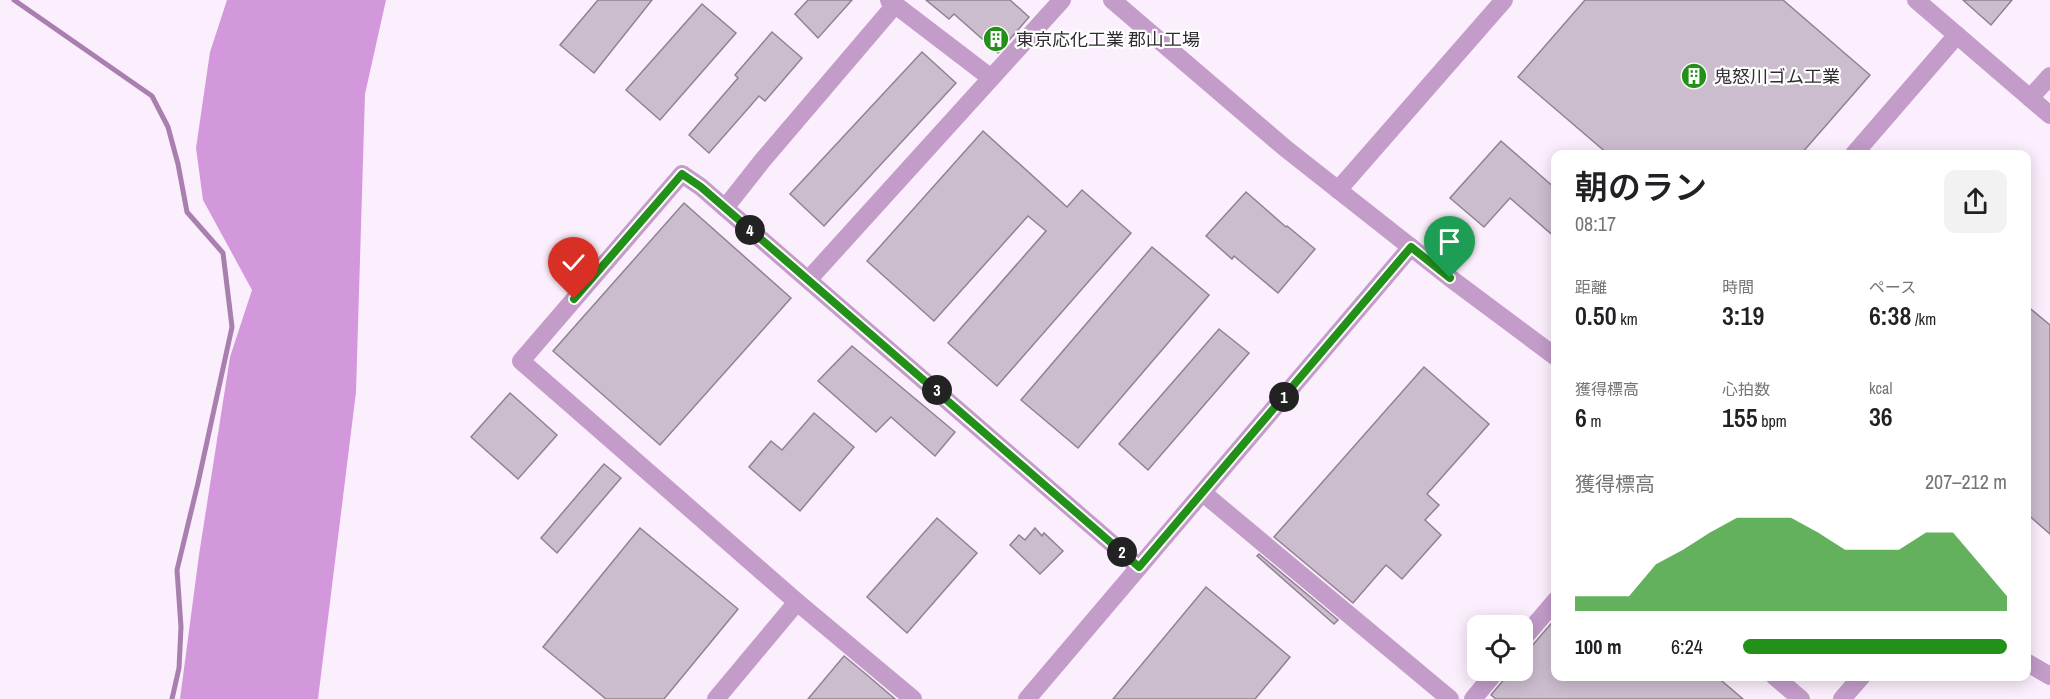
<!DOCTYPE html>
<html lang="ja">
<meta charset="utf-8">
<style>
body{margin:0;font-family:"Archivo Narrow","Noto Sans JP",sans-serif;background:#f2f2f2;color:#202124;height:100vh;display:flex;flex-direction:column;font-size:22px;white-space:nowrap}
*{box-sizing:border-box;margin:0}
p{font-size:20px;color:#757577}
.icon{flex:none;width:33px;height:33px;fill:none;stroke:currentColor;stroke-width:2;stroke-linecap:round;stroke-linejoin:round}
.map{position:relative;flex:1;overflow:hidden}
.details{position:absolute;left:1551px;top:150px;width:480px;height:531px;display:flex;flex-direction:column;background:#fff;border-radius:12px;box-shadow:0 3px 15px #0003}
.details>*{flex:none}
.fabs{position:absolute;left:1467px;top:615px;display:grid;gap:12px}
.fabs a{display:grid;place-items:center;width:66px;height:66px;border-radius:12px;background:#fff;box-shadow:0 3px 15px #0003;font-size:30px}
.pin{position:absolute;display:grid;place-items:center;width:51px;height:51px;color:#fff;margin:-62px -26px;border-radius:50% 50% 50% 0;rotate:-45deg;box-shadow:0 0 6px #0007}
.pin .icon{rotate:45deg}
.km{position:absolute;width:30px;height:30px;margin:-15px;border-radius:50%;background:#222;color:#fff;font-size:16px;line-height:30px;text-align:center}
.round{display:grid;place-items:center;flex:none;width:63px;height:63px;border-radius:12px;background:#f2f2f2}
.headline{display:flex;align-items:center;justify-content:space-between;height:102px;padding:0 24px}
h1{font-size:33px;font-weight:600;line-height:45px}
.stats{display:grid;grid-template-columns:repeat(3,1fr);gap:9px;height:102px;padding:6px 24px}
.stats div{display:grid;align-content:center}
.stats b{font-size:26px;font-weight:600}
.stats small{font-size:16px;font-weight:400}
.stats p{font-size:16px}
.chart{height:168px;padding:12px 24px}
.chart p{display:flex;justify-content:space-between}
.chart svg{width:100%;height:108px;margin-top:6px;fill:#239119;opacity:.7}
ul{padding:0 24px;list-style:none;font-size:20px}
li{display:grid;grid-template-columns:96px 72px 1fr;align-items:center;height:45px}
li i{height:15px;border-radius:8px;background:#239119}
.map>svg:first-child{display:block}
</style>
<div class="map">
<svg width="2050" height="699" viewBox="0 0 2050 699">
<rect width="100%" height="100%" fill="#fceffd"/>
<polygon fill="#d298db" points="227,0 386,0 365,94 356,392 318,699 180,699 199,555 230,357 252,290 203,200 196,148 210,52"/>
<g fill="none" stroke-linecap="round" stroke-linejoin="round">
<polyline stroke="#a97fb0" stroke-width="5" points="14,0 152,96 168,127 178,164 187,212 223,253 232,327 198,483 177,570 181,627 179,668 172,699"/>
</g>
<g fill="#ccbdce" stroke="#908292" stroke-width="1.5">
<polygon points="598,0 652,0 594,73 560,45"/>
<polygon points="808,0 852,0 818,38 795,14"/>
<polygon points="926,0 1010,0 1029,17 998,53 954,14 949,19"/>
<polygon points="1585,0 1783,0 1870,75 1801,154 1608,154 1518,77"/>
<polygon points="1963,0 2012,0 1991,25"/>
<polygon points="702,4 736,33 660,120 626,90"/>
<polygon points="772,32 802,58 765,101 759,96 709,153 689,135 738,78 735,75"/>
<polygon points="922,52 956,83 824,226 790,194"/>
<polygon points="983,131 1067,207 1082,190 1131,233 997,386 948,343 1046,231 1028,216 934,321 867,261"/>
<polygon points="1501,141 1556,189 1556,238 1510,198 1484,227 1450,198"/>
<polygon points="1246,192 1286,227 1287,226 1315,249 1278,293 1234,256 1232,259 1206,236"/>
<polygon points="684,203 791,298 660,445 553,351"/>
<polygon points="1152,247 1209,295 1078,448 1021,400"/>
<polygon points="2026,305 2050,325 2050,534 2026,513"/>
<polygon points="1219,329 1249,353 1148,470 1119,444"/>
<polygon points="852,346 955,432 935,456 891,417 876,432 818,381"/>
<polygon points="1424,367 1489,424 1427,494 1439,505 1425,520 1441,535 1402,579 1386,565 1353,603 1274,537"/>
<polygon points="510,393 557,435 518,479 471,437"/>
<polygon points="814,413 854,447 800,511 749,467 771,441 782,450"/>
<polygon points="604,464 621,478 557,553 541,538"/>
<polygon points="937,518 977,553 907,633 867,597"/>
<polygon points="640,528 738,609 664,699 606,699 543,647"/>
<polygon points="1035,528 1042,536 1044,533 1063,551 1040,574 1010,545 1019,535 1025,540"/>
<polygon points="1259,554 1338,620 1334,624 1257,556"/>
<polygon points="1206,587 1290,657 1255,699 1113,699"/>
<polygon points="1556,618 1556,676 1716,676 1743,699 1496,699 1491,695 1506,677 1508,670 1522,670 1522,652 1531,647"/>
<polygon points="844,656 867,675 895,699 808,699"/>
</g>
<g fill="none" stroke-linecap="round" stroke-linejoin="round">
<g stroke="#c39cc9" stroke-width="18">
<polyline points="889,0 991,78"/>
<polyline points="1112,0 1285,148 1450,278 1556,357"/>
<polyline points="1916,0 2050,115"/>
<polyline points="895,5 762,161 725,208 1139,567"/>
<polyline points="2030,98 2050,76"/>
<polyline points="1854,154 1957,35"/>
<polyline points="1338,190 1504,0"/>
<polyline points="725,208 701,187 682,174 521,361 797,602 913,699"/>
<polyline points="809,279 1062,0"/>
<polyline points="1203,493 1450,699"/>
<polyline points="1522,640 1556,600"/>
<polyline points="2026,662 2050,676"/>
<polyline points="1774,676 1801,699"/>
<polyline points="716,699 797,602"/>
<polyline points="1027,699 1411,247"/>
<polyline points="1473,699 1497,670"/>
<polyline points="1842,699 1862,676"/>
</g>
</g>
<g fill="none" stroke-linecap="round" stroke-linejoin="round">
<g stroke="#fff" stroke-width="12">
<polyline id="route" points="574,299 682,174 701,187 1139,567 1411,247 1450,278"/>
</g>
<use href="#route" stroke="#239119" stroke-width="8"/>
</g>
<defs>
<g id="building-disc" transform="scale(1.35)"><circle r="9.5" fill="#239119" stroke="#fff"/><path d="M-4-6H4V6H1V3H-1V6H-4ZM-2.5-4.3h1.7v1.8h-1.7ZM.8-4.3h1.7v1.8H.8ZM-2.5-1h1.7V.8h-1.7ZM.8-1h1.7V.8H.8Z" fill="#fff"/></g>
</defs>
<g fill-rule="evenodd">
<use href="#building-disc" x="996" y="39"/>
<use href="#building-disc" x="1694" y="76"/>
</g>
<g text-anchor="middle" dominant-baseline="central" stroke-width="4.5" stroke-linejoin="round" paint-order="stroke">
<g font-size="18" fill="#312b32" stroke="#fff" text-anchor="start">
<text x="1016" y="39">東京応化工業 郡山工場</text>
<text x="1714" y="76">鬼怒川ゴム工業</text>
</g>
</g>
</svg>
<div class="fabs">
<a><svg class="icon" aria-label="locate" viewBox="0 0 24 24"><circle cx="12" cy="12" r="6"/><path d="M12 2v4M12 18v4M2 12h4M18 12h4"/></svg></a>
</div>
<div class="pin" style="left:1450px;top:278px;background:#1e9e55"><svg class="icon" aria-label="arrive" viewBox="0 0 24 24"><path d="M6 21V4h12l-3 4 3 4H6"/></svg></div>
<div class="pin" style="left:574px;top:299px;background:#d93025"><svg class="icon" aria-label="check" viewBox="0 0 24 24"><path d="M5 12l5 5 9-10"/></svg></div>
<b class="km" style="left:1284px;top:397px">1</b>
<b class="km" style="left:1122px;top:552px">2</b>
<b class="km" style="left:937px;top:390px">3</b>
<b class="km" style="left:750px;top:230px">4</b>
<section class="details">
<div class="headline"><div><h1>朝のラン</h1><p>08:17</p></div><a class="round"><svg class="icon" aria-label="share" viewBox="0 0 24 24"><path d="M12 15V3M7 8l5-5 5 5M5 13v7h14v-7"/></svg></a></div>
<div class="stats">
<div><p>距離</p><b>0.50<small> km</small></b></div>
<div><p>時間</p><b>3:19</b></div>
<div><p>ペース</p><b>6:38<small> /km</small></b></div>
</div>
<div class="stats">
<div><p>獲得標高</p><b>6<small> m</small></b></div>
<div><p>心拍数</p><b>155<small> bpm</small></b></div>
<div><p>kcal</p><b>36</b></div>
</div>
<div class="chart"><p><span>獲得標高</span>207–212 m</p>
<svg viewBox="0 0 160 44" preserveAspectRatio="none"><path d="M0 44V38L10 38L20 38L30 25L40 19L50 12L60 6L70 6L80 6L90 12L100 19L110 19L120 19L130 12L140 12L150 25L160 38V44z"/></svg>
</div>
<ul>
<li><b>100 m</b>6:24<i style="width:100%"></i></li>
</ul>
</section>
</div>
